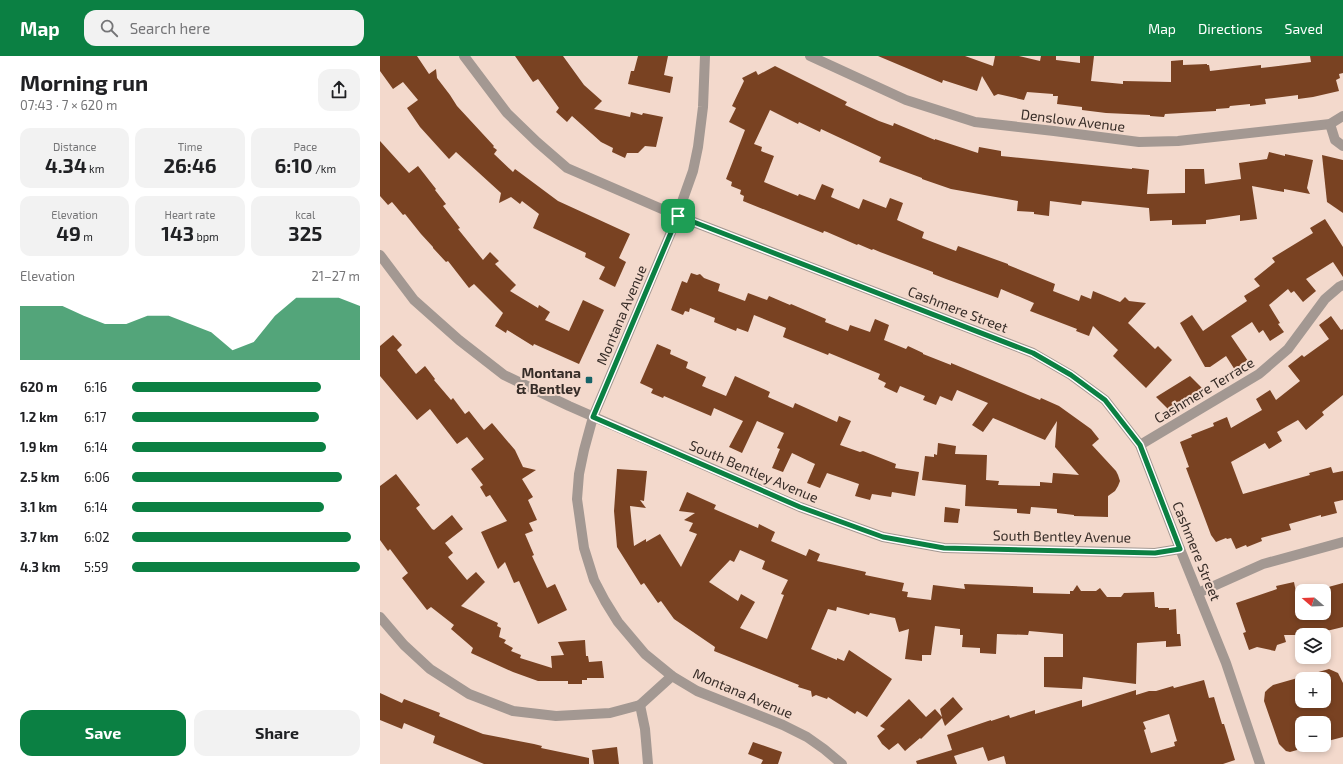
<!DOCTYPE html>
<meta charset="utf-8">
<style>
body{margin:0;font-family:"Exo 2",sans-serif;background:#f2f2f2;color:#202124;height:100vh;display:flex;flex-direction:column;font-size:15px;white-space:nowrap}
*{box-sizing:border-box;margin:0}
p{font-size:13px;color:#757577}
.icon{flex:none;width:22px;height:22px;fill:none;stroke:currentColor;stroke-width:2;stroke-linecap:round;stroke-linejoin:round}
.map{position:relative;flex:1;overflow:hidden}
.details{display:flex;flex-direction:column;background:#fff;width:380px}
.details>*{flex:none}
.needle{width:26px;rotate:289deg}
.tools{position:absolute;left:915px;top:528px;display:grid;gap:8px}
.tools a{display:grid;place-items:center;width:36px;height:36px;border-radius:8px;background:#fff;box-shadow:0 2px 6px #0003;font-size:20px}
.pin{position:absolute;display:grid;place-items:center;width:34px;height:34px;color:#fff;margin:-17px;border-radius:8px;box-shadow:0 2px 6px #0006}
.round{display:grid;place-items:center;flex:none;width:42px;height:42px;border-radius:12px;background:#f2f2f2}
.headline{display:flex;align-items:center;justify-content:space-between;height:68px;padding:0 20px}
h1{font-size:22px;font-weight:700;line-height:30px}
.metrics{display:grid;grid-template-columns:repeat(3,1fr);gap:6px;height:68px;padding:4px 20px}
.metrics div{display:grid;align-content:center;border-radius:10px;background:#f2f2f2;text-align:center}
.metrics b{font-size:20px;font-weight:700}
.metrics small{font-size:11px;font-weight:400}
.metrics p{font-size:11px}
.chart{height:112px;padding:8px 20px}
.chart p{display:flex;justify-content:space-between}
.chart svg{width:100%;height:72px;margin-top:4px;fill:#0b8043;opacity:.7}
.cta{display:flex;gap:8px;margin-top:auto;padding:8px 20px}
.cta a{flex:1;height:46px;border-radius:12px;background:#0b8043;color:#fff;font-size:16px;font-weight:700;line-height:46px;text-align:center}
.cta a+a{background:#f2f2f2;color:#202124}
ul{padding:0 20px;list-style:none;font-size:13px}
li{display:grid;grid-template-columns:64px 48px 1fr;align-items:center;height:30px}
li i{height:10px;border-radius:5px;background:#0b8043}
header{display:flex;align-items:center;gap:24px;box-sizing:border-box;height:56px;padding:0 20px;background:#0b8043;color:#fff}
header strong{font-size:19px}
nav{display:flex;gap:22px;margin-inline-start:auto;font-size:14px}
.search{width:280px;height:36px;background:#f2f2f2;display:flex;align-items:center;gap:10px;box-sizing:border-box;padding:0 14px;border-radius:12px;color:#757577;font-size:15px}
main{display:flex;flex:1;min-height:0}
.map>svg:first-child{display:block}
</style>
<header>
<strong>Map</strong>
<div class="search"><svg class="icon" aria-label="search" viewBox="0 0 24 24"><circle cx="10" cy="10" r="6"/><path d="M15 15l6 6"/></svg>Search here</div>
<nav><a>Map</a><a>Directions</a><a>Saved</a></nav>
</header>
<main>
<section class="details">
<div class="headline"><div><h1>Morning run</h1><p>07:43 · 7 × 620 m</p></div><a class="round"><svg class="icon" aria-label="share" viewBox="0 0 24 24"><path d="M12 15V3M7 8l5-5 5 5M5 13v7h14v-7"/></svg></a></div>
<div class="metrics">
<div><p>Distance</p><b>4.34<small> km</small></b></div>
<div><p>Time</p><b>26:46</b></div>
<div><p>Pace</p><b>6:10<small> /km</small></b></div>
</div>
<div class="metrics">
<div><p>Elevation</p><b>49<small> m</small></b></div>
<div><p>Heart rate</p><b>143<small> bpm</small></b></div>
<div><p>kcal</p><b>325</b></div>
</div>
<div class="chart"><p><span>Elevation</span>21–27 m</p>
<svg viewBox="0 0 160 44" preserveAspectRatio="none"><path d="M0 44V11L10 11L20 11L30 17L40 22L50 22L60 17L70 17L80 22L90 27L100 38L110 33L120 17L130 6L140 6L150 6L160 11V44z"/></svg>
</div>
<ul>
<li><b>620 m</b>6:16<i style="width:83%"></i></li>
<li><b>1.2 km</b>6:17<i style="width:82%"></i></li>
<li><b>1.9 km</b>6:14<i style="width:85%"></i></li>
<li><b>2.5 km</b>6:06<i style="width:92%"></i></li>
<li><b>3.1 km</b>6:14<i style="width:84%"></i></li>
<li><b>3.7 km</b>6:02<i style="width:96%"></i></li>
<li><b>4.3 km</b>5:59<i style="width:100%"></i></li>
</ul>
<div class="cta"><a>Save</a><a>Share</a></div>
</section>
<div class="map">
<svg width="963" height="708" viewBox="0 0 963 708">
<rect width="100%" height="100%" fill="#f3d9cc"/>
<g fill="#794222" fill-rule="evenodd">
<polygon points="0,0 37,0 49,18 56,13 57,22 70,39 77,50 114,90 113,91 117,94 114,98 133,116 135,113 178,145 250,178 239,202 246,206 235,231 219,223 225,211 205,201 206,197 153,172 159,158 142,145 140,148 131,141 119,147 121,137 76,96 69,103 40,71 27,52 38,44 23,26 13,33 0,15"/>
<polygon points="135,0 183,0 204,29 222,45 214,53 250,61 251,56 262,59 263,57 283,61 276,91 265,90 258,97 247,97 245,102 232,96 233,92 221,86 192,60 187,66 176,56 179,52 158,23 153,26"/>
<polygon points="258,0 288,0 284,19 293,21 290,37 248,28 251,15 254,15"/>
<polygon points="498,0 585,0 613,10 615,0 639,0 660,5 661,0 676,0 676,4 700,7 700,0 714,0 711,25 743,28 743,25 791,26 791,5 803,4 803,9 827,8 827,9 829,9 830,15 881,9 881,12 931,6 930,0 963,0 963,17 959,18 960,22 956,24 959,35 933,41 918,43 918,39 885,43 886,48 870,50 870,48 850,50 849,52 836,53 836,55 785,58 784,61 770,60 770,59 726,57 702,54 702,51 677,48 678,40 673,40 673,38 647,36 644,44 618,38 614,40 602,20 597,35 563,24 562,27"/>
<polygon points="395,10 467,46 465,49 499,65 513,70 514,67 555,84 555,83 598,97 599,91 621,95 621,100 752,113 752,112 769,114 767,138 805,137 805,113 824,113 825,128 861,123 859,107 887,103 889,96 905,100 905,98 933,104 927,132 930,138 904,133 904,136 872,130 877,163 860,165 860,159 826,164 826,168 792,169 792,164 770,165 769,152 702,145 701,149 670,145 669,160 654,158 654,156 637,155 638,145 571,133 542,123 542,122 499,106 501,101 441,73 440,76 419,66 418,68 390,54 374,88 382,91 381,95 394,100 384,126 418,140 419,138 435,144 442,128 454,133 451,141 479,153 483,143 506,152 510,142 523,147 517,164 544,176 542,182 576,195 578,190 628,208 628,209 675,228 673,235 699,245 701,239 711,243 713,235 740,246 745,241 749,245 766,247 748,267 775,293 778,290 792,304 766,332 733,300 738,294 713,270 709,280 696,275 697,273 650,255 654,247 621,233 618,242 566,223 553,218 553,216 500,196 493,193 492,194 478,188 477,189 447,176 444,175 443,177 363,145 364,140 360,138 361,134 351,130 352,126 346,123 365,74 349,66 356,52 352,50 364,25 362,22 376,15 378,19"/>
<polygon points="0,85 29,117 38,110 56,133 55,134 66,148 63,150 80,172 78,173 103,204 110,196 119,205 115,208 136,229 130,235 158,252 159,249 170,256 165,264 189,275 203,244 224,254 199,308 154,288 153,290 127,274 126,277 115,270 123,257 94,228 89,232 68,205 66,206 53,192 53,191 41,178 25,158 23,159 12,146 8,149 0,140"/>
<polygon points="942,99 963,104 963,157 947,146"/>
<polygon points="945,163 963,191 963,221 953,206 926,223 936,235 923,246 914,235 911,237 908,233 889,249 900,267 898,268 904,276 890,285 883,274 879,277 872,266 851,280 868,305 855,314 846,300 830,311 825,311 800,267 812,259 823,275 867,245 864,240 880,230 874,223 895,206 892,202 933,177 930,172"/>
<polygon points="311,217 317,219 320,218 324,222 340,228 338,235 365,245 368,237 387,244 389,240 410,249 411,248 446,263 445,266 468,275 470,269 490,276 495,263 509,269 504,284 526,293 528,290 543,297 543,298 571,309 571,307 660,344 661,342 679,350 711,373 719,383 712,389 736,415 738,419 740,425 738,430 735,435 728,440 728,461 694,460 694,459 677,457 677,453 651,451 650,458 637,457 637,453 585,450 586,429 542,424 545,400 554,401 554,398 557,399 558,387 576,390 575,398 607,399 606,424 619,425 618,429 660,430 660,426 672,427 673,417 699,419 675,391 677,365 665,384 613,362 603,376 592,369 608,347 577,334 572,345 560,340 556,349 543,344 545,340 520,330 517,337 504,331 506,327 498,323 500,318 449,297 448,299 403,281 406,272 374,259 368,276 357,272 356,275 334,266 335,262 310,252 309,256 305,255 303,259 291,254 302,225 307,227"/>
<polygon points="951,260 961,274 963,273 963,339 942,356 944,359 926,374 918,364 897,376 902,385 889,393 885,387 851,406 863,438 930,419 929,417 951,411 953,417 963,415 963,444 954,446 957,457 941,461 941,459 909,468 911,474 881,482 882,485 867,491 866,489 856,493 851,482 847,483 846,482 836,486 831,479 806,412 809,411 800,386 812,381 811,379 834,370 833,367 847,361 851,372 882,354 876,343 890,334 896,344 920,325 908,310 922,299 924,301 949,283 939,269"/>
<polygon points="13,279 22,289 17,294 36,318 45,310 55,323 54,324 71,344 73,342 85,358 89,355 104,374 112,367 135,394 143,411 156,414 142,423 153,441 148,444 157,464 149,467 153,475 145,478 154,499 152,500 167,532 175,528 187,554 158,568 139,525 134,527 125,506 118,513 101,476 127,465 110,439 106,441 100,431 103,429 91,413 104,403 87,381 77,388 50,353 37,364 0,320 0,290"/>
<polygon points="277,288 291,294 290,298 308,306 306,312 326,321 322,330 346,340 355,320 390,336 388,341 413,352 415,347 457,366 459,360 471,365 460,389 480,396 483,395 516,408 515,412 539,416 535,440 512,436 511,441 492,438 490,444 475,440 479,428 447,417 440,432 427,427 435,408 412,397 403,416 392,412 400,393 397,392 404,377 377,365 362,397 349,391 363,365 334,352 331,360 284,340 283,342 271,337 273,333 260,327"/>
<polygon points="810,320 824,334 788,353 776,341"/>
<path d="M237,413L267,415L264,445L260,444L266,452L250,450L254,490L266,483V486L280,478L301,511L317,478L309,475L313,467L304,464L315,457L299,455L307,436L336,449L334,453L378,472L379,468L395,476L391,485L426,500L429,493L440,498L437,505L486,516L485,519L524,527L522,535L528,536L527,541L551,544L553,529L585,533L584,528L653,531V537L690,538V535H693L697,529L701,535H716L720,532L727,541H741L744,537L774,536L775,551H778V552H789V554L796,553L797,578H800L801,590L786,591V585L757,587L756,628L703,621L702,633L664,631V601H683V578L649,575L648,579L617,578L616,598L600,597V592L582,591L583,579H580V573L555,570L551,599H542V605L525,603L529,573L519,576L515,562L490,557L489,559L457,551L456,555L448,553L431,593L457,604V602L464,605L469,594L512,623L487,661L477,655L475,658L448,641L447,643L436,639L432,641L431,635L418,631L419,629L334,595L335,591L294,563L281,545L278,547L264,527L261,529L237,491L234,455ZM360,494L385,505L382,513L408,524L401,538L404,539L387,583L360,572L375,546L361,538L358,545L329,526L350,504L354,506Z"/>
<polygon points="16,418 40,449 36,452 52,473 54,474 72,459 83,473 65,487 73,497 68,501 87,524 96,516 105,526 81,550 118,567 117,570 121,572 119,581 126,584 124,587 133,592 131,595 141,599 140,602 172,612 171,600 184,599 178,586 205,584 206,600 208,600 209,606 222,605 224,622 207,622 207,624 202,624 202,628 188,628 188,625 158,625 133,616 91,597 93,592 71,573 74,569 51,551 47,554 22,522 28,517 10,493 8,495 0,484 0,430"/>
<polygon points="565,451 580,453 578,467 564,466"/>
<path d="M914,526L916,536L940,530L941,533L963,527V571L930,579H904L906,586L897,589L895,595L877,591L869,594L863,577L866,576L856,547L897,533L896,530ZM922,535H944V557H922Z"/>
<path d="M949,613L958,617L963,627V681L944,686V667H922V689H935L910,696L906,695L899,688L884,645L885,636L888,633L893,629ZM922,623H944V645H922Z"/>
<path d="M824,624L829,642L834,641L842,668H844L855,704L843,708H626L624,700L608,705L603,691L574,700L577,708H537L536,705L572,694L567,679L611,664V665L629,659L630,662L655,654V658L702,644V651L756,634V639L769,635H776L793,630L794,632ZM789,658L797,685L794,686L795,690L771,697L764,674L766,673L763,666Z"/>
<polygon points="0,637 22,647 24,643 60,657 59,660 103,678 154,688 162,690 161,692 209,702 209,708 104,708 53,687 55,680 24,667 22,673 0,664"/>
<polygon points="573,641 583,653 565,670 562,662 541,683 540,682 525,695 518,687 509,694 502,688 497,680 505,673 500,670 529,643 546,661 555,653 562,661 560,653"/>
<polygon points="373,686 402,696 398,708 381,708 383,704 368,698"/>
<polygon points="237,691 239,708 214,708 212,694"/>
</g>
<g fill="none" stroke-linecap="round" stroke-linejoin="round">
<g stroke="#a39892" stroke-width="10">
<polyline points="84,0 127,57 157,86 187,112 298,160 653,297 691,319 725,344 760,389 800,493 846,607 880,708"/>
<polyline points="430,0 526,44 595,66 674,75 759,86 798,85 950,68 963,60"/>
<polyline points="950,68 955,84 963,90"/>
<polyline points="0,199 34,244 79,284 124,319 189,350 420,451 503,481 564,492 775,497 800,493"/>
<polyline points="760,389 879,318 908,293 945,243 959,231 963,229"/>
<polyline points="818,537 883,508 963,486"/>
<polyline points="0,561 24,589 50,613 89,638 133,655 176,660 230,657 260,649 292,620"/>
<polyline points="260,649 265,673 268,708"/>
</g>
<polyline stroke="#a39892" stroke-width="10" points="325,0 323,51 318,91 313,115 292,174 213,361 204,394 199,418 197,443 204,492 214,524 225,545 238,566 265,598 292,620 317,635 403,669 427,681 444,693 462,708"/>
</g>
<g fill="none" stroke-linecap="round" stroke-linejoin="round">
<g stroke="#fff" stroke-width="8">
<polygon id="route" points="298,160 653,297 691,319 725,344 760,389 800,493 775,497 564,492 503,481 420,451 213,361"/>
</g>
<use href="#route" stroke="#0b8043" stroke-width="5"/>
</g>
<rect fill="#156468" stroke="#f3d9cc" stroke-width="1.5" x="205" y="320" width="8" height="8" rx="2"/>
<g text-anchor="middle" dominant-baseline="central" stroke-width="4" stroke-linejoin="round" paint-order="stroke">
<g font-size="14" fill="#362c27" stroke="#f3d9cc">
<text transform="translate(693 64) rotate(7)">Denslow Avenue</text>
<text transform="translate(578 253) rotate(21)">Cashmere Street</text>
<text transform="translate(241 259) rotate(-67)">Montana Avenue</text>
<text transform="translate(824 334) rotate(-31)">Cashmere Terrace</text>
<text transform="translate(374 415) rotate(23)">South Bentley Avenue</text>
<text transform="translate(682 480) rotate(1)">South Bentley Avenue</text>
<text transform="translate(817 495) rotate(68)">Cashmere Street</text>
<text transform="translate(363 637) rotate(23)">Montana Avenue</text>
</g>
<g font-size="14" font-weight="bold" fill="#362c27" stroke="#f3d9cc" text-anchor="end">
<text x="201" y="316">Montana<tspan x="201" dy="16">&amp; Bentley</tspan></text>
</g>
</g>
</svg>
<div class="tools">
<a><svg class="needle" viewBox="-14 -14 28 28"><path d="M0-13l5 13h-10z" fill="#e53935"/><path d="M0 13l5-13h-10z" fill="#757577"/></svg></a>
<a><svg class="icon" aria-label="layers" viewBox="0 0 24 24"><path d="M12 4l9 5-9 5-9-5zM3 14l9 5 9-5"/></svg></a>
<a>+</a>
<a>−</a>
</div>
<div class="pin" style="left:298px;top:160px;background:#1e9e55"><svg class="icon" aria-label="arrive" viewBox="0 0 24 24"><path d="M6 21V4h12l-3 4 3 4H6"/></svg></div>
</div>
</main>
